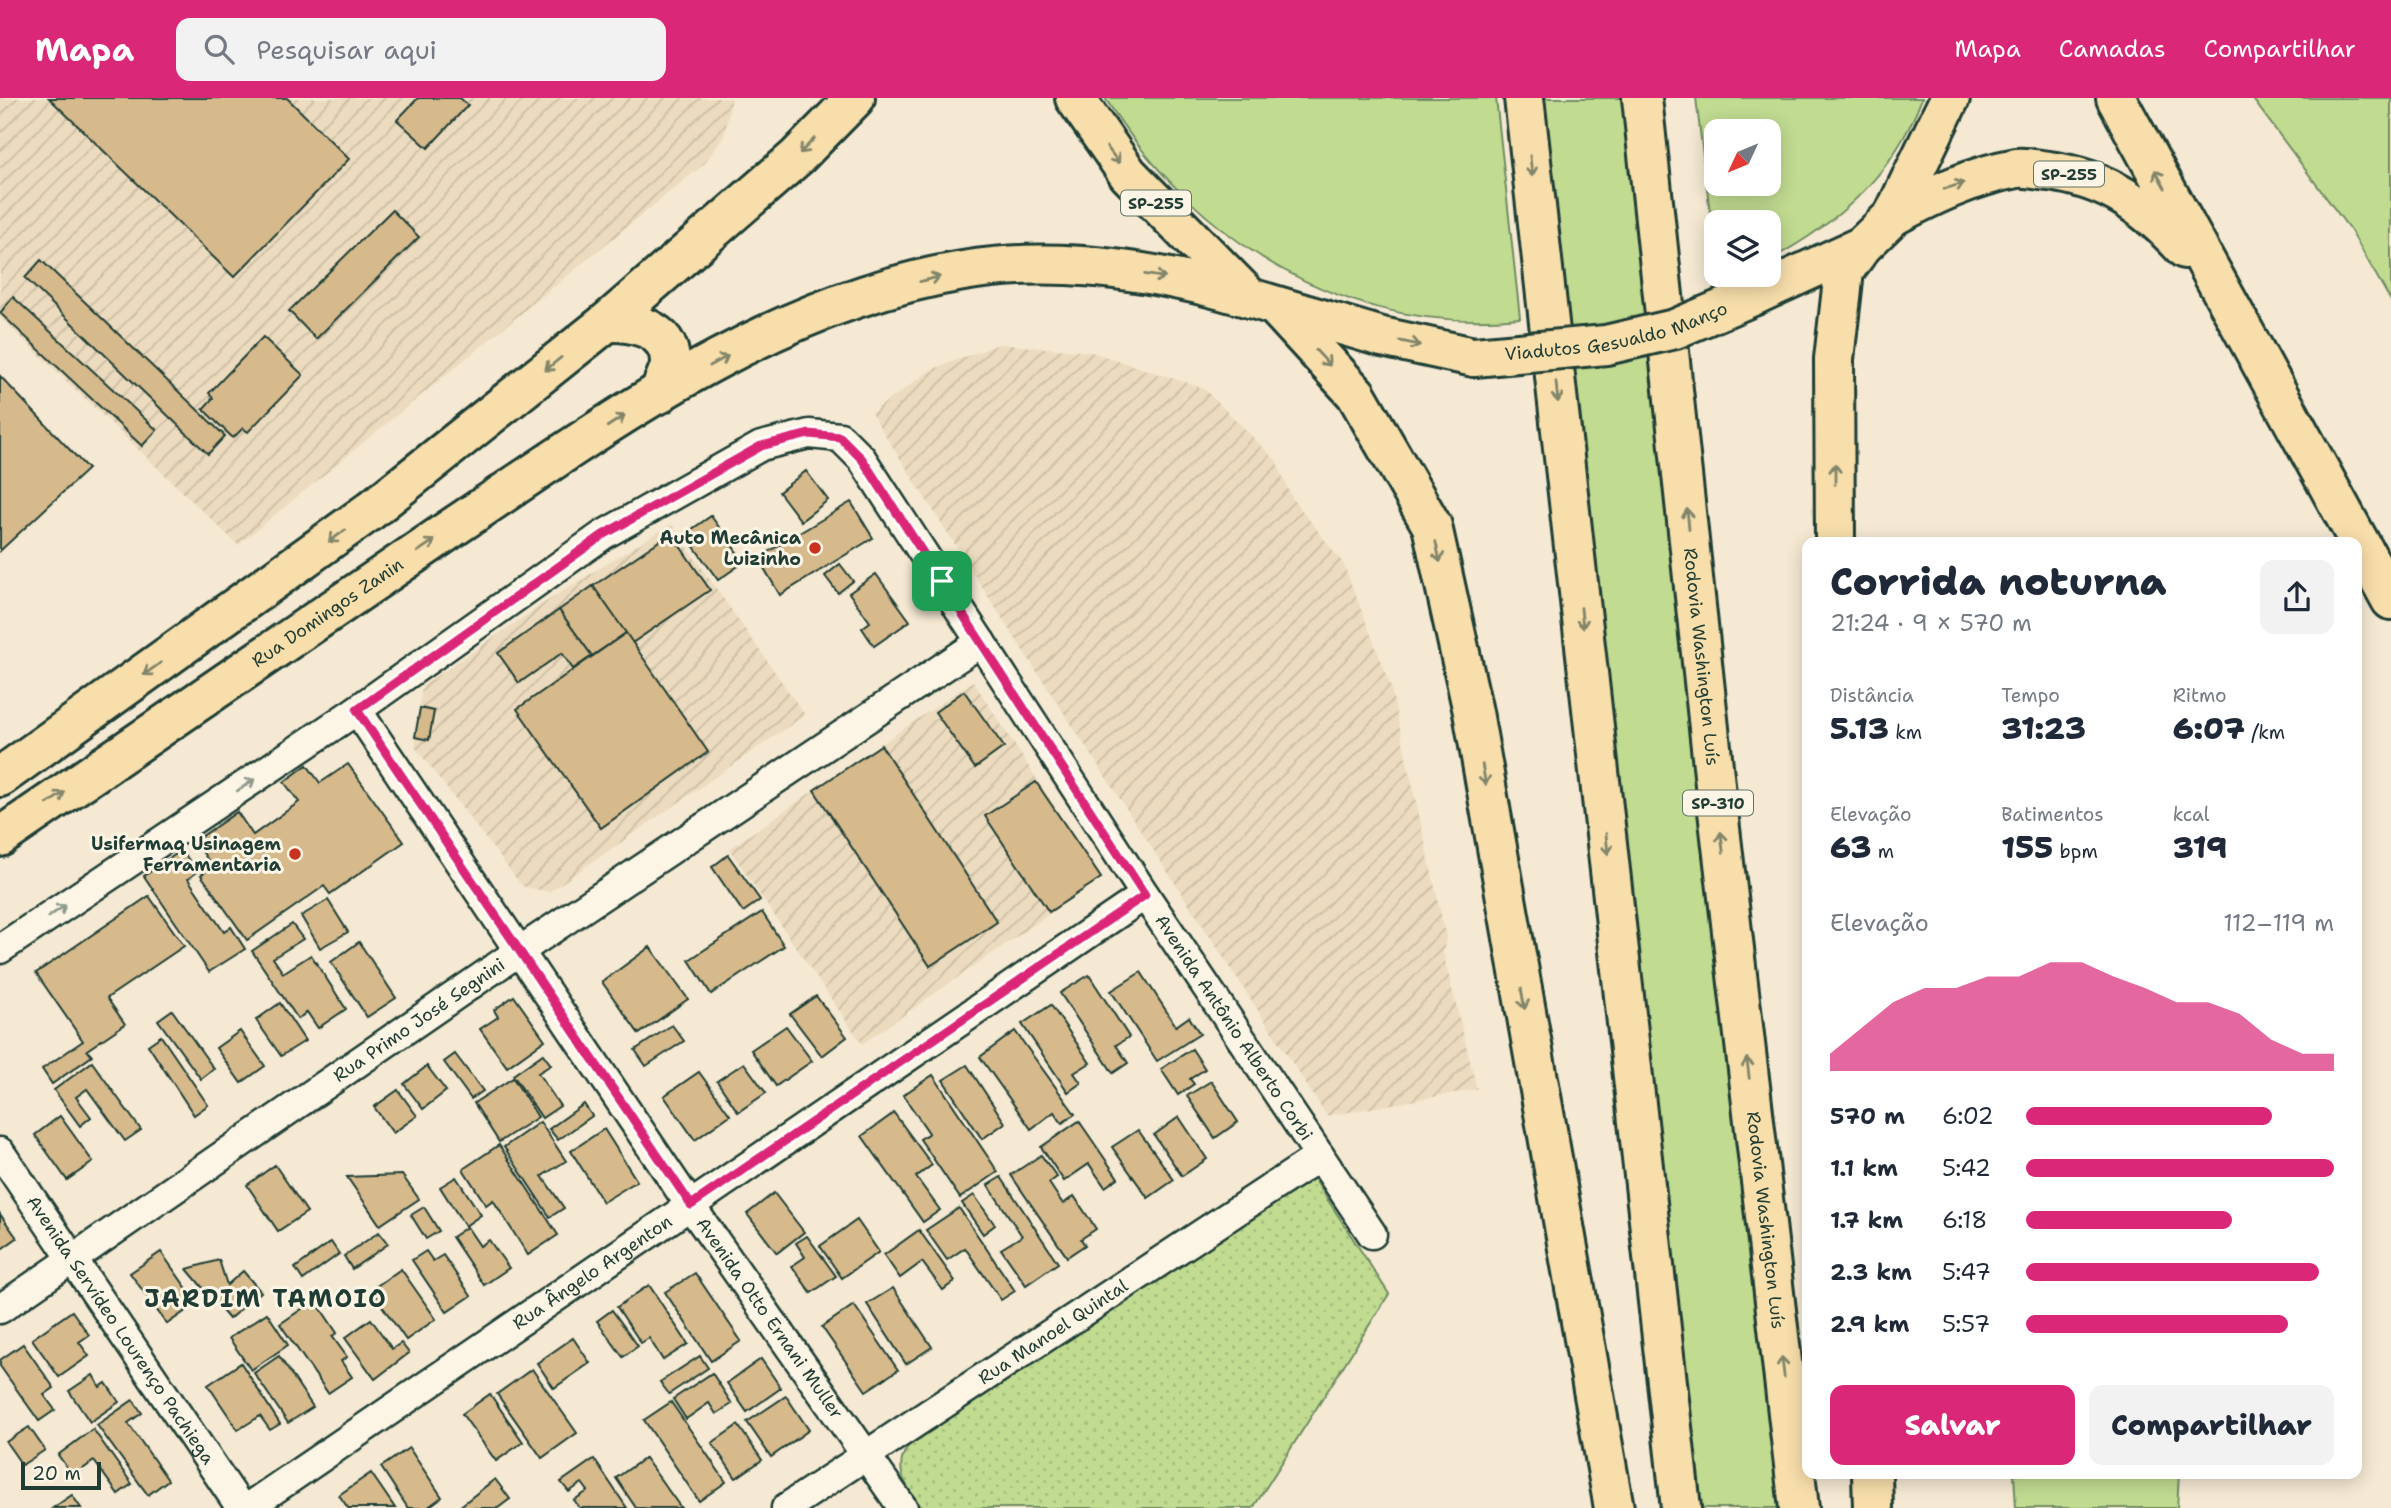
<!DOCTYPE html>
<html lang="pt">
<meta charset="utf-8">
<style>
body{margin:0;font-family:"Shantell Sans",sans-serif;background:#f2f2f3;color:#1f2937;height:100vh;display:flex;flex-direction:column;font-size:26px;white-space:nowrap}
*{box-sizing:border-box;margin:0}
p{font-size:23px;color:#747a83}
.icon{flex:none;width:38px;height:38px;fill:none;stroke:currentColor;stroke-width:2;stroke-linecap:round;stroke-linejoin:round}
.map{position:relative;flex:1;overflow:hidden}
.drawer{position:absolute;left:1802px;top:439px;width:560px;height:942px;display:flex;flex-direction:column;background:#fff;border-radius:14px;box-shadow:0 4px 18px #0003}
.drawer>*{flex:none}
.needle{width:46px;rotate:226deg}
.controls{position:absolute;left:1704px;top:21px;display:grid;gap:14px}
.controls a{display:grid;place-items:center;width:77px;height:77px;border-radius:14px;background:#fff;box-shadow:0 4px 18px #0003;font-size:35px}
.scale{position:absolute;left:21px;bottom:18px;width:80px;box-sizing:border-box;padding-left:7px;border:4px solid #1f3d34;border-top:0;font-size:19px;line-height:24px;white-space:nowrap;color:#1f3d34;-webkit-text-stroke:5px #fcf5e5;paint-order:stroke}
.pin{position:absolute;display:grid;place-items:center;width:60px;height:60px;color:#fff;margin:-30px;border-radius:14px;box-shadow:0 4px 10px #0006}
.round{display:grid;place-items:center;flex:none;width:74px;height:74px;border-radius:14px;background:#f2f2f3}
.head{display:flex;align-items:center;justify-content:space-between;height:119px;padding:0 28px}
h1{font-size:38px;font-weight:800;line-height:52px}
.stats{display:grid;grid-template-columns:repeat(3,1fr);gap:10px;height:119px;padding:7px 28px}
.stats div{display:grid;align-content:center}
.stats b{font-size:30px;font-weight:800}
.stats small{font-size:19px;font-weight:400}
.stats p{font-size:19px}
.chart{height:196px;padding:14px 28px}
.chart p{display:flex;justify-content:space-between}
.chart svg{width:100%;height:126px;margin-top:7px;fill:#db2777;opacity:.7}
.button{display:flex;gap:14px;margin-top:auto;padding:14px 28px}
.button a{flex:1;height:80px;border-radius:14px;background:#db2777;color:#fff;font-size:28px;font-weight:800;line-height:80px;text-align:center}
.button a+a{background:#f2f2f3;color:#1f2937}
ul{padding:0 28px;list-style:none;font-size:23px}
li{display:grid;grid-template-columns:112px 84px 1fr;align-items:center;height:52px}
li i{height:18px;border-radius:9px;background:#db2777}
header{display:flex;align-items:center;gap:42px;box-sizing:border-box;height:98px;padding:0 35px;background:#db2777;color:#fff}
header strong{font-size:33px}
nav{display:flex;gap:38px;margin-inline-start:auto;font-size:24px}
.search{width:490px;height:63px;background:#f2f2f3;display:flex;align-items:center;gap:18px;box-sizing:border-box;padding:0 24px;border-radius:14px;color:#747a83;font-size:26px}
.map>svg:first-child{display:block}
</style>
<header>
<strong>Mapa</strong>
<div class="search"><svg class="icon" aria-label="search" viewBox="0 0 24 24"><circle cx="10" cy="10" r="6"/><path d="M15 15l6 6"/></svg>Pesquisar aqui</div>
<nav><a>Mapa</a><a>Camadas</a><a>Compartilhar</a></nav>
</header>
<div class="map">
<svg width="2391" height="1410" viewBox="0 0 2391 1410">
<defs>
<pattern id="industrial-furrows" width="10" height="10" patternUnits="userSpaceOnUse" patternTransform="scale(1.75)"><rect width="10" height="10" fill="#ecdbbe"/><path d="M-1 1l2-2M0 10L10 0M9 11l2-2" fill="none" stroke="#cabda4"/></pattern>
<pattern id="park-dots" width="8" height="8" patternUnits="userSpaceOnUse" patternTransform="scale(1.75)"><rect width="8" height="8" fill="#c1db91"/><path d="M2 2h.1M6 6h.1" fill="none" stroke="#a5bd7e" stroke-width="1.8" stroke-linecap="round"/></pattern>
</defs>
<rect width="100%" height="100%" fill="#f5e9d3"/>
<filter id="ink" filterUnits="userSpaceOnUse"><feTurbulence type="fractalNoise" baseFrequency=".0143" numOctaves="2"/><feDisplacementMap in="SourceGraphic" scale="14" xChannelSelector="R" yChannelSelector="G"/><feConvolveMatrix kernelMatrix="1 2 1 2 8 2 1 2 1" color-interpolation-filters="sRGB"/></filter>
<g filter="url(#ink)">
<g fill="url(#industrial-furrows)">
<polygon points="0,0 732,0 724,38 705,65 238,447 0,219"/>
<polygon points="999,246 1091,254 1203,290 1276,362 1292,400 1343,465 1390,586 1446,839 1443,855 1477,991 1327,1018 1011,534 871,315 931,272"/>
<polygon points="671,426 805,617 549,794 522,788 415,649 422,588 550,501"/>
<polygon points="973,583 1101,780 862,946 729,751"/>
</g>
<g fill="#c1db91" stroke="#708c62" stroke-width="2" fill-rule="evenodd">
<path d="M1105,0H1496L1520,220C1346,238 1196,144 1105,0Z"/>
<polygon points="1540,0 1624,0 1783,1410 1695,1410"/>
<path d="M1696,0H1922C1894,76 1839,125 1769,162V124H1717V172ZM1717,33H1769V86H1717Z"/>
<polygon points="2252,0 2391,0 2391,203 2351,133"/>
<polygon points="2014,1376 2179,1376 2177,1410 2016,1410"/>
</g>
<path fill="url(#park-dots)" stroke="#708c62" stroke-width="2" d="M1313,1079L1389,1196L1253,1410H922C907,1390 892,1372 908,1348Z"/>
<g fill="#d7ba8c" stroke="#1f3d34" stroke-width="2">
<polygon points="49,0 287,0 349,61 234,179"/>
<polygon points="418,0 460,0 468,7 428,50 397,22"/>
<polygon points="392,112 419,139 316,241 289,213"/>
<polygon points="41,162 225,338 208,356 25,180"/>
<polygon points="13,199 157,332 142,348 0,215"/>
<polygon points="263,239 303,277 248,334 243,330 233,340 203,311 213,300 209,295"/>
<polygon points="0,278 88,371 0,453"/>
<polygon points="806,373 828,402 801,423 779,394"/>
<polygon points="851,404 873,440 780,497 758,460"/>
<polygon points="711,418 744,464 718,482 685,436"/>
<polygon points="671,435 710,492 632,545 593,488"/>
<polygon points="840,466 853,483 838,495 825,478"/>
<polygon points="876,476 910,523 874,548 862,530 870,524 849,495"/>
<polygon points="593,488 626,535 592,558 559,512"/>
<polygon points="559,512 592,558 573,571 562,555 519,585 498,555"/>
<polygon points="626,535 708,654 601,730 517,611"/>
<polygon points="964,593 1004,649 975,670 935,614"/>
<polygon points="420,610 434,613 429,642 415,639"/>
<polygon points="881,647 997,824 930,868 814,692"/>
<polygon points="348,666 404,744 330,796 324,788 247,842 201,777 212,768 195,743 237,714 253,737 299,704 284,684 307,667 320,685"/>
<polygon points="1036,684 1101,780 1049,814 985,718"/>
<polygon points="182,752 197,774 188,781 224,834 231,829 245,851 209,874 144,778"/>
<polygon points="728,757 760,802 743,814 712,769"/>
<polygon points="149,798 184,848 107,900 125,926 87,952 92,958 52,986 42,971 83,943 36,875"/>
<polygon points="328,802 348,834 320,850 301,818"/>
<polygon points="762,814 784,848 711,896 689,862"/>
<polygon points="292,826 303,841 273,860 283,875 311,857 346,911 318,930 307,914 298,921 252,853"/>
<polygon points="359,844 396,900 367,919 331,864"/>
<polygon points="650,849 688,901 639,936 602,884"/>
<polygon points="1141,874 1176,928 1189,919 1200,936 1157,963 1111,893"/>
<polygon points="1089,877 1129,939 1116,947 1128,965 1113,975 1060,895"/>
<polygon points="514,898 545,942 507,969 480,931 498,919 494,912"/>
<polygon points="816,898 847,939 822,958 790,916"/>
<polygon points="280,905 305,943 281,958 256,922"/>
<polygon points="1051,907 1090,965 1074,975 1081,985 1068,994 1022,926"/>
<polygon points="172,912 214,971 201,981 158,922"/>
<polygon points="672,927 684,943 646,968 635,952"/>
<polygon points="786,928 812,963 776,988 751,952"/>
<polygon points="240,933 265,968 241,985 216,950"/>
<polygon points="1015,933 1075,1016 1062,1025 1054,1014 1031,1031 980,959"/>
<polygon points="161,938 208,1007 194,1017 148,947"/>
<polygon points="1192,951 1205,971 1190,981 1194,986 1178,997 1161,971"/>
<polygon points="455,956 483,993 471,1001 444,964"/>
<polygon points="543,956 551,967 538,975 560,1008 542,1020 513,977"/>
<polygon points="92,964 141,1032 125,1043 87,991 76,999 91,1019 80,1028 54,992"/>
<polygon points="744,965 766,995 738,1014 717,983"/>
<polygon points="967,967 1005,1025 982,1041 943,982"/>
<polygon points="427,968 446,993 423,1011 404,986"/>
<polygon points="699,974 730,1017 695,1042 664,998"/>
<polygon points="933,977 998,1074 960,1100 920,1041 929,1035 903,997"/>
<polygon points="513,980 538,1019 499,1044 474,1005"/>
<polygon points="1211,983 1238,1024 1215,1040 1187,998"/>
<polygon points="398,992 417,1018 393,1035 374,1009"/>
<polygon points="584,1006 592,1018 558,1042 549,1031"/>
<polygon points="894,1015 932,1067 916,1079 940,1112 923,1124 862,1038"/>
<polygon points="60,1018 93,1064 67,1082 35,1037"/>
<polygon points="1179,1019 1207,1061 1182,1078 1154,1037"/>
<polygon points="1079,1023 1118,1080 1105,1089 1089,1066 1064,1083 1041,1049"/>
<polygon points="540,1024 566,1063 542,1078 564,1110 550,1119 504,1049"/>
<polygon points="604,1031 637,1083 603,1104 571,1053"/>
<polygon points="1138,1032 1174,1082 1148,1100 1112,1049"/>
<polygon points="499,1047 558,1137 528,1157 493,1102 486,1107 463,1071"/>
<polygon points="1041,1057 1057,1079 1049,1085 1063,1106 1074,1098 1096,1131 1081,1141 1085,1147 1067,1159 1011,1077"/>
<polygon points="275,1067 307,1114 278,1133 247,1087"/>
<polygon points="402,1077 419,1101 380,1127 347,1079"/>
<polygon points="456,1079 481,1117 465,1128 440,1089"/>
<polygon points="1001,1079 1058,1165 1026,1187 1001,1151 1022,1138 988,1087"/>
<polygon points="774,1095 804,1134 777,1155 747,1116"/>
<polygon points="974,1097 995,1127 983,1136 962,1105"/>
<polygon points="424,1109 439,1133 426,1141 411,1117"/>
<polygon points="959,1110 1015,1193 1001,1202 965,1150 947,1162 926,1132"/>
<polygon points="0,1116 17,1140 0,1152"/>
<polygon points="857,1122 879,1154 842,1180 820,1148"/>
<polygon points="467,1129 480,1148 489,1142 509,1170 484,1187 452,1139"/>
<polygon points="919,1132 955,1183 943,1192 922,1164 900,1180 884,1157"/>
<polygon points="379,1134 388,1146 352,1171 344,1158"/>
<polygon points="807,1138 836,1178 811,1195 792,1168 805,1159 796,1145"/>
<polygon points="331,1144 339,1156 303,1182 295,1170"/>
<polygon points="426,1153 433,1163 443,1157 471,1198 447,1214 412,1162"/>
<polygon points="161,1154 197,1205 167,1226 130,1175"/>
<polygon points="219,1162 227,1187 243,1173 261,1194 229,1221 187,1171"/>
<polygon points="401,1171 436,1221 406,1242 371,1192"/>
<polygon points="695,1175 741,1243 711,1263 665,1194"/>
<polygon points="649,1187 688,1246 663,1262 649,1240 641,1245 617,1209"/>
<polygon points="893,1190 932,1249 906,1266 867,1206"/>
<polygon points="315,1202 337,1235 332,1238 347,1259 341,1263 352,1279 328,1295 280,1226"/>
<polygon points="854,1207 898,1272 866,1293 822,1229"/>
<polygon points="612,1212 638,1248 623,1259 597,1223"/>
<polygon points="72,1213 89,1237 79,1244 89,1258 59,1279 32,1241"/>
<polygon points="267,1215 288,1247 251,1272 229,1240"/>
<polygon points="371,1221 392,1251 401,1245 409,1255 375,1281 345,1240"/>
<polygon points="573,1240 590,1265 554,1290 537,1265"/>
<polygon points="23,1246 54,1290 44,1297 55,1312 39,1323 0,1268 0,1262"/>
<polygon points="279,1258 313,1309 288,1325 254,1275"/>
<polygon points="700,1258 708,1270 669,1296 660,1284"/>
<polygon points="761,1261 781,1290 747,1314 727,1285"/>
<polygon points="241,1265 280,1326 270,1332 260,1318 238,1332 208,1287"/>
<polygon points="532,1271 577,1335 542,1360 497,1296"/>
<polygon points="712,1275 732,1306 716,1316 709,1305 686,1321 673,1301"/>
<polygon points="93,1277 100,1289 106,1285 119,1304 90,1324 69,1293"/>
<polygon points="490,1296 523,1344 496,1363 462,1316"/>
<polygon points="786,1298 809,1332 771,1359 747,1324"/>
<polygon points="133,1302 142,1315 128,1325 168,1382 148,1397 97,1327"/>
<polygon points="671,1304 726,1384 699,1403 644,1322"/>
<polygon points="738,1327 762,1362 736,1380 712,1345"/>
<polygon points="29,1329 45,1352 22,1367 6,1344"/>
<polygon points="93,1331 132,1386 118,1396 94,1363 73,1378 58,1357"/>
<polygon points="409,1350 442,1399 427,1410 408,1410 381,1369"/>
<polygon points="645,1360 681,1410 636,1410 616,1380"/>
<polygon points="594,1361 627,1410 580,1410 574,1402 588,1393 582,1385 569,1394 561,1384"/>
<polygon points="371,1375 395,1410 348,1410 339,1397"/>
<polygon points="495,1381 510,1401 498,1410 458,1410"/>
<polygon points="72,1397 81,1410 53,1410"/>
</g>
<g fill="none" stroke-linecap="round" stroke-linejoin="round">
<g stroke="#1f3d34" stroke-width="33">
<g id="street">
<path id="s1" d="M357,612L690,1107L903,1410"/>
<path id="s2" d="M0,851L357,612L603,437L761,348L809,336L840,339L862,361L1145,797L1372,1136"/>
<path id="s3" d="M0,1054L241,1410"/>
<path id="s4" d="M0,1211L518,854L981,544"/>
<path id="s5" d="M247,1410L1145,797"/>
<path id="s6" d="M786,1410L1320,1058"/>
</g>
</g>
<g stroke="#1f3d34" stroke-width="44">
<g id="primary">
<path d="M607,224C632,223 670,230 670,264C670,273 662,286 659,296"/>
<polyline points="0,679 370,413 607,224 797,59 855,0"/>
<path id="s7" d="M0,739C151,636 301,532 452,430C609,325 772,204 963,173C1058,157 1159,173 1250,200"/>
</g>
</g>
<g stroke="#1f3d34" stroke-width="44">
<g id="highway">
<polyline points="1075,0 1128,76 1250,200 1382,239 1474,259"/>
<polyline points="1524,0 1681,1410"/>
<path id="s8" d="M1642,0L1716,696L1799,1410"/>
<polyline points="2116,0 2391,502"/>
<path d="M1893,118C1933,97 1972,78 2017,70C2027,69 2039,72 2049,73C2108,81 2145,108 2185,151"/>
<polyline points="1755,197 1862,148 1893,118 1950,0"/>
<polyline points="1277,210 1356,296 1432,428 1473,614 1614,1410"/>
<polyline points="1835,444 1834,261 1844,173 1862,148"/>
<polyline points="1872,1376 1873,1410"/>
</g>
</g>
<use href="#street" stroke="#fcf5e5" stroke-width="28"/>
<use href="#primary" stroke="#f8deab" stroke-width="38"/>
<use href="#highway" stroke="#f8deab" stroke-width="38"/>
<g stroke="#1f3d34" stroke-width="44" stroke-linecap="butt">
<g id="highway-bridge">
<path id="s9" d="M1474,259L1606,247L1675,231L1755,197"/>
</g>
</g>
<use href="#highway-bridge" stroke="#f8deab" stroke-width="38"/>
</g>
<defs><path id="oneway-shaft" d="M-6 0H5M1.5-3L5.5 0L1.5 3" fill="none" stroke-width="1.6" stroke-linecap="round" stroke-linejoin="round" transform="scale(1.75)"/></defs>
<g stroke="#81856a">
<use href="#oneway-shaft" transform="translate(807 48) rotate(135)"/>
<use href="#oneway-shaft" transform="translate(1113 57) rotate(53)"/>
<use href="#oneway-shaft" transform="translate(1531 68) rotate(84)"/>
<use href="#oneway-shaft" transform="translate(2160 81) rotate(-119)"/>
<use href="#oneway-shaft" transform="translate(1954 88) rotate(-18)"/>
<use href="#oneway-shaft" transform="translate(1155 178) rotate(9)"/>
<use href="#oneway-shaft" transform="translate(930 181) rotate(-14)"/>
<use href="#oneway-shaft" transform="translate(1410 245) rotate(12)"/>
<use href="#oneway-shaft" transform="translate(1323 260) rotate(47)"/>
<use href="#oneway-shaft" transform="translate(719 263) rotate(-29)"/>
<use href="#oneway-shaft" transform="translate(553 266) rotate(141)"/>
<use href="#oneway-shaft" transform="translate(1557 294) rotate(84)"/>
<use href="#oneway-shaft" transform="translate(616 323) rotate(-33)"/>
<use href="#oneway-shaft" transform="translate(1835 376) rotate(-90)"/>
<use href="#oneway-shaft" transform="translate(1688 421) rotate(-96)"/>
<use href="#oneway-shaft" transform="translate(337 438) rotate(144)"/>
<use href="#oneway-shaft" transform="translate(426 448) rotate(-34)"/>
<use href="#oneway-shaft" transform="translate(1438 454) rotate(78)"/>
<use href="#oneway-shaft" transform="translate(1582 520) rotate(84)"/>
<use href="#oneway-shaft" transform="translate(152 571) rotate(144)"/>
<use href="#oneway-shaft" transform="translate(1484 677) rotate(80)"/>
<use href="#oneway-shaft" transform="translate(56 700) rotate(-34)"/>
<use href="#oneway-shaft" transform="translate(1722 744) rotate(-97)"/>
<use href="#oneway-shaft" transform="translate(1607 746) rotate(84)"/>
<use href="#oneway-shaft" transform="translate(1523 901) rotate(80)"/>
<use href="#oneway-shaft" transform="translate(1748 970) rotate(-97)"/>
<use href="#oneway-shaft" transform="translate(1783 1269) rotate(-97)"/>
</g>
<g stroke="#8e998c">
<use href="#oneway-shaft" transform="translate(246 687) rotate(-34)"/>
<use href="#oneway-shaft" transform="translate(57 813) rotate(-34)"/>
</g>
</g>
<g fill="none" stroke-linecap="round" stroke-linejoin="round" filter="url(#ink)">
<g stroke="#fff" stroke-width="14">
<polygon id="route" points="809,336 840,339 862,361 1145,797 691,1107 357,612 603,437 761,348"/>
</g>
<use href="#route" stroke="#db2777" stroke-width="9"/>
</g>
<g fill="#c8321e" stroke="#fcf5e5" stroke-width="2.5">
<circle cx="815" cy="450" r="7"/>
<circle cx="295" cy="756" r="7"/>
</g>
<g text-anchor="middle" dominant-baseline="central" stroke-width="6" stroke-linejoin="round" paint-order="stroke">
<g fill="#fcf5e5" stroke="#617469" stroke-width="2">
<rect x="2034" y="63.5" width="70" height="25" rx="5"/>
<rect x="1121" y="92.5" width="70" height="25" rx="5"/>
<rect x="1683" y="692.5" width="70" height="25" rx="5"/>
</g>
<g font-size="16" font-weight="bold" fill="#1f3d34">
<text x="2069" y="76">SP-255</text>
<text x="1156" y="105">SP-255</text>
<text x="1718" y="705">SP-310</text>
</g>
<g font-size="18" fill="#1f3d34" stroke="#fcf5e5">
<text stroke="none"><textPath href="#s9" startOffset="145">Viadutos Gesualdo Manço</textPath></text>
<text stroke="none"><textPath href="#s7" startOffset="397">Rua Domingos Zanin</textPath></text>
<text stroke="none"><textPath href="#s8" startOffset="562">Rodovia Washington Luís</textPath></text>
<text stroke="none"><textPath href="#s4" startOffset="509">Rua Primo José Segnini</textPath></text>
<text stroke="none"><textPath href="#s2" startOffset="1704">Avenida Antônio Alberto Corbi</textPath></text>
<text stroke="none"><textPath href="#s8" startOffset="1129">Rodovia Washington Luís</textPath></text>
<text stroke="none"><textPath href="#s5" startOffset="418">Rua Ângelo Argenton</textPath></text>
<text stroke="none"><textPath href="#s1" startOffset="735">Avenida Otto Ernani Muller</textPath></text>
<text stroke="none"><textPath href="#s3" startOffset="215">Avenida Servídeo Lourenço Pachiega</textPath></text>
<text stroke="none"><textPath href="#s6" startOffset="320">Rua Manoel Quintal</textPath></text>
</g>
<g font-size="18" font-weight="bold" fill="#1f3d34" stroke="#fcf5e5" text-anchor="end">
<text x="801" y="440">Auto Mecânica<tspan x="801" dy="21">Luizinho</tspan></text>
<text x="281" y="746">Usifermaq Usinagem<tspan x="281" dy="21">Ferramentaria</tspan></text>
</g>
<g font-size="24" font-weight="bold" letter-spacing="2" fill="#1f3d34" stroke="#fcf5e5">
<text x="266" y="1201">JARDIM TAMOIO</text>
</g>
</g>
</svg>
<div class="controls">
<a><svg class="needle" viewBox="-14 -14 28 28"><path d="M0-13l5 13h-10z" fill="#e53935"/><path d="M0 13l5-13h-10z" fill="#747a83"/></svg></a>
<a><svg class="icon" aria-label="layers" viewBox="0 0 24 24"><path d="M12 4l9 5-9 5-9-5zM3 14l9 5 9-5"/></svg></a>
</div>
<div class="scale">20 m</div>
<div class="pin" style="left:942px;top:483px;background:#1e9e55"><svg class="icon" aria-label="arrive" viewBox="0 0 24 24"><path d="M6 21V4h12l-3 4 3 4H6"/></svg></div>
<section class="drawer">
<div class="head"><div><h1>Corrida noturna</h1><p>21:24 · 9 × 570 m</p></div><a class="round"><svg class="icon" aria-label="share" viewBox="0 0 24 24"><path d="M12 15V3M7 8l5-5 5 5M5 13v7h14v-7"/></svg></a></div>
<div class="stats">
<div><p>Distância</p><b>5.13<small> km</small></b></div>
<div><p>Tempo</p><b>31:23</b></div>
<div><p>Ritmo</p><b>6:07<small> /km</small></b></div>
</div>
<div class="stats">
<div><p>Elevação</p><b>63<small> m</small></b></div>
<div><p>Batimentos</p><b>155<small> bpm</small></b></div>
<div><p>kcal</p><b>319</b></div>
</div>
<div class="chart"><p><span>Elevação</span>112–119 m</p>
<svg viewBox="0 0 160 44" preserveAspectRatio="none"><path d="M0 44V38L10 29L20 20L30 15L40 15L50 11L60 11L70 6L80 6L90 11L100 15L110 20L120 20L130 24L140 33L150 38L160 38V44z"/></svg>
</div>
<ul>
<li><b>570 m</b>6:02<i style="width:80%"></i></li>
<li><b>1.1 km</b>5:42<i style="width:100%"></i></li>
<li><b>1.7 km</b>6:18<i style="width:67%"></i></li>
<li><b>2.3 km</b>5:47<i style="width:95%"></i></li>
<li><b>2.9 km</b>5:57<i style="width:85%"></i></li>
</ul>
<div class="button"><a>Salvar</a><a>Compartilhar</a></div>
</section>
</div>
